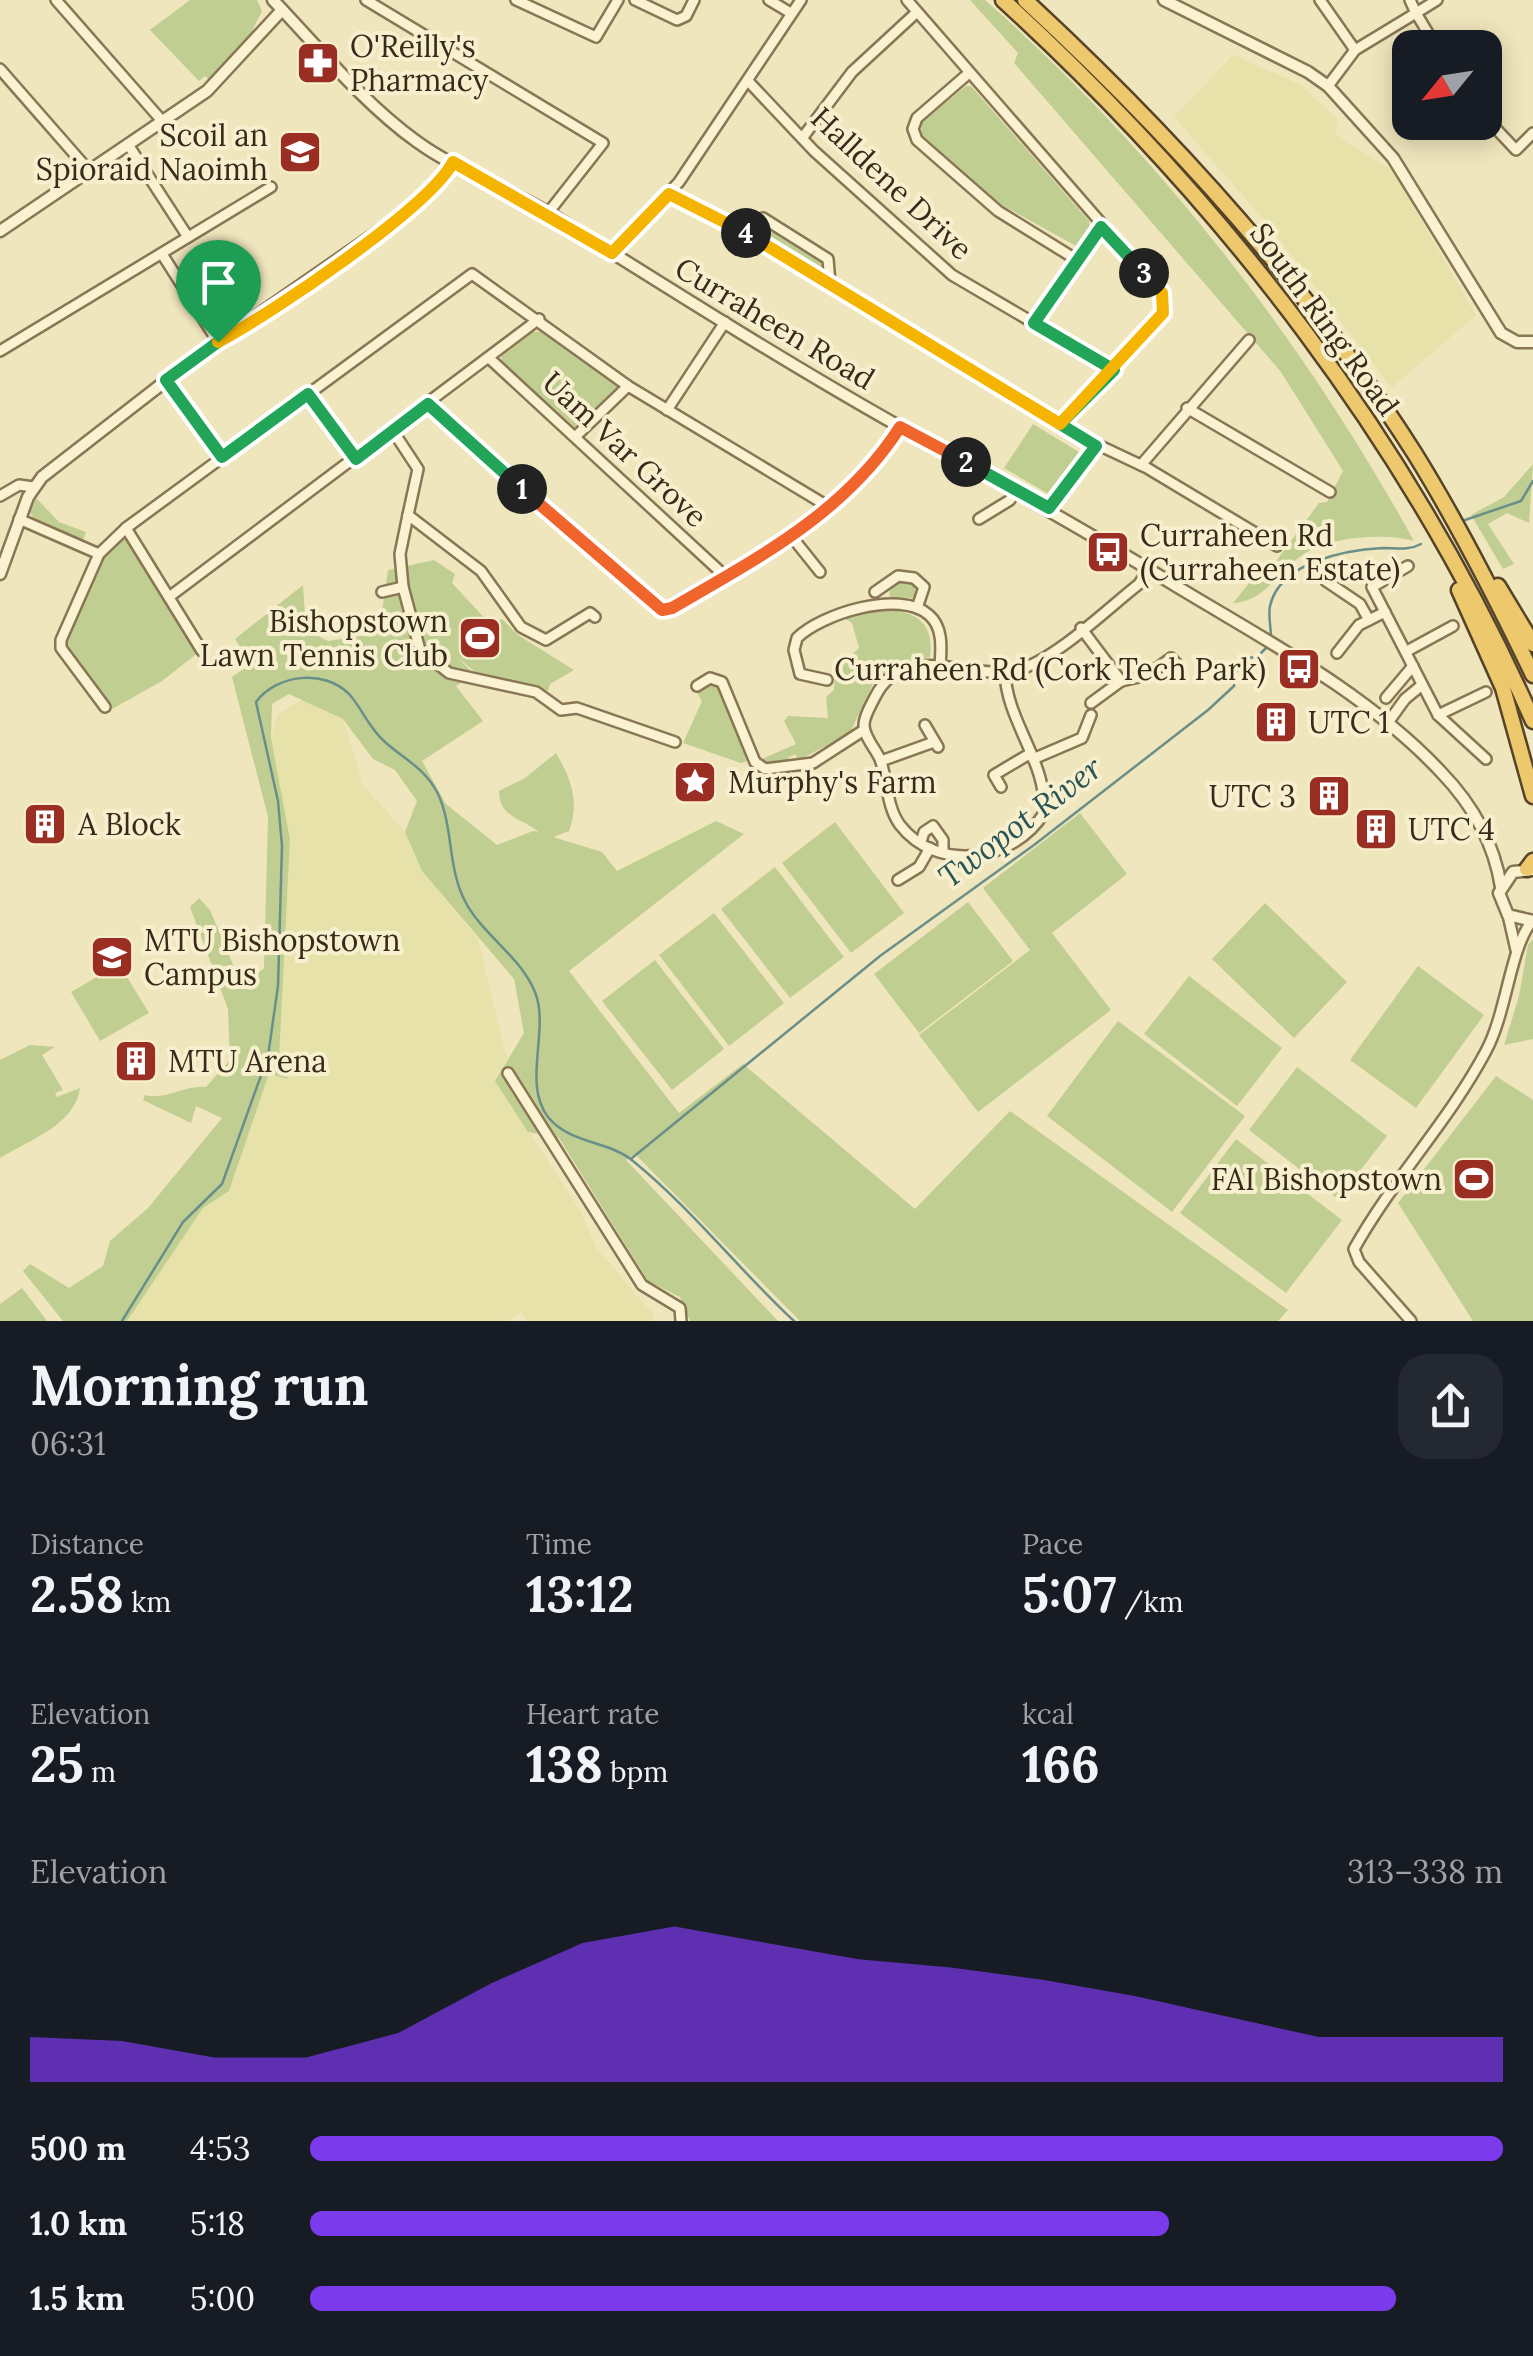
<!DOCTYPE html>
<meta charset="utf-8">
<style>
body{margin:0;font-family:Lora,serif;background:#242831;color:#f1f3f6;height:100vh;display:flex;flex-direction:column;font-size:38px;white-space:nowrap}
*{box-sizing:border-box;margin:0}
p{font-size:32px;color:#9ea1a6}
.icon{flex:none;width:55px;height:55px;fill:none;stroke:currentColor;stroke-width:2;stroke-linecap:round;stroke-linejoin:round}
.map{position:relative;height:1321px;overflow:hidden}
.sheet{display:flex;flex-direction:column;background:#171b24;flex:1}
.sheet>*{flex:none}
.needle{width:65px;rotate:240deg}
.buttons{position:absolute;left:1392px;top:30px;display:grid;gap:20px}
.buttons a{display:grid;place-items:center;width:110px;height:110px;border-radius:20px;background:#171b24;box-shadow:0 5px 25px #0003;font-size:50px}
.pin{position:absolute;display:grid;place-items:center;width:85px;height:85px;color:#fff;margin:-102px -42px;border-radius:50% 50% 50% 0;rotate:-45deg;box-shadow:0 0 10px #0007}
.pin .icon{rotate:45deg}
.km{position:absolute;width:50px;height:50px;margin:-25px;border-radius:50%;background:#222;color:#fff;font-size:28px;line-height:50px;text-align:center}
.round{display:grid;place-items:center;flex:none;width:105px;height:105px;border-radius:30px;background:#242831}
.head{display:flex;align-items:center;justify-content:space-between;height:170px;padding:0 30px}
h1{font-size:55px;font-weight:800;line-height:75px}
.metrics{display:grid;grid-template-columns:repeat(3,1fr);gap:15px;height:170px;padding:10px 30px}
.metrics div{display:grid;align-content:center}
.metrics b{font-size:50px;font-weight:800}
.metrics small{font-size:28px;font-weight:400}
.metrics p{font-size:28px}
.chart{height:280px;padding:20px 30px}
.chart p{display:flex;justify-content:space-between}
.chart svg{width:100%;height:180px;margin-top:10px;fill:#7c3aed;opacity:.7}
ul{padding:0 30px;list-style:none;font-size:32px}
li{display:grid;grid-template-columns:160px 120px 1fr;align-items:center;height:75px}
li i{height:25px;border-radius:12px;background:#7c3aed}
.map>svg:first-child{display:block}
</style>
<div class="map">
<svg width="1533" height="1321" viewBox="0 0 1533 1321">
<rect width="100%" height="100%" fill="#f0e6bd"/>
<g fill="#e6e2aa">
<polygon points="1233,55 1301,85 1337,119 1336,135 1393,171 1476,315 1391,388 1271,228 1174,117"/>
<polygon points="303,699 343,719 363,785 405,832 422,871 478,939 507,1059 495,1081 580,1210 597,1249 654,1315 653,1321 527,1321 520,1312 509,1321 127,1321 203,1208 229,1191 270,1073 287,1078 279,1060 290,839 271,738 278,714"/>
</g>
<g fill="#c0ce91">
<polygon points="190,0 257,0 262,11 249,37 210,81 205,76 199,81 150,30"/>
<path d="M970,0H985C1158,152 1303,340 1414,541C1385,533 1335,536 1307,552C1281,567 1265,603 1233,603L1266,562L1274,564L1319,503L1327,502L1343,471L1281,372L1014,63L1018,53Z"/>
<polygon points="966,86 971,86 1089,221 1090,228 1076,246 1000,204 922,137 921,123"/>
<polygon points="761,223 822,261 828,272 820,273 745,227"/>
<polygon points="544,331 619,386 576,428 502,362 501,354 532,332"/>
<polygon points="1033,424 1079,452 1050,495 1004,468"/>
<polygon points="1533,464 1529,523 1507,513 1488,524 1514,564 1503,569 1471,515 1504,497"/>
<polygon points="36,498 59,522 86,532 83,540 34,520 30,512"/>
<polygon points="123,539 129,541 199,652 162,681 112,709 64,643 100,558"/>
<path d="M434,560L455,574L452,583L491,625L502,619L518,635L574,670L550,684L548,691L485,680L458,658L474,674L456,686L483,721L422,761L446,804L497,845L533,831L539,832C524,819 499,818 499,791L525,778L556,753C571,779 580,801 569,831L553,837L602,852L617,871L716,821L744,834L569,971L679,1113L743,1064L915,1209L1010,1111L1288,1310L1278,1321H800L635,1154L626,1160L778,1321H690L680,1297L648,1281L559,1138L528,1132L495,1081L524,1033L514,979L422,871L405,832L417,801L395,770L373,759L343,719L289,694L272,704L271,738L290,839L279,1059L288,1079L269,1074L229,1191L203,1208L127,1321H63L23,1271L30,1264L69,1288L103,1266L110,1241L148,1208L222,1118L196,1106L191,1123L143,1100L145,1095C166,1101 183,1085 206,1087L230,1060L228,1009L190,907L199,898L210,910L242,986L264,968L268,817L232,677L251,664L235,639L303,585L306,630L328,641L379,633L388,570Z"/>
<polygon points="897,580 916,585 914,598 890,597 889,586"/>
<path d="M876,609C911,610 935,618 930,657L904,661L888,669L873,684L850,733L799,760L795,754L788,758L791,763L771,765L760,760L796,744L784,721L788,716L828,718L826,697L834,690L835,670L859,648L852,623L844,618Z"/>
<polygon points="711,681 718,682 750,760 741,763 683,743 702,701 696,691"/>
<polygon points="1080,813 1127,874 1052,933 1111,1010 978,1112 919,1035 1030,950 983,888"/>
<polygon points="835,822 904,913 851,953 782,863"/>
<polygon points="775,867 844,957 790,998 721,909"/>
<polygon points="968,902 1013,961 919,1033 874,974"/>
<polygon points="1265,903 1347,982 1294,1038 1212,959"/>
<polygon points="714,913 784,1003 729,1046 659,955"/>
<polygon points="1533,939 1533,1039 1504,1045 1519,996 1528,945"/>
<polygon points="655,960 724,1049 672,1090 602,1001"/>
<polygon points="119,964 149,1013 100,1041 71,992"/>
<polygon points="1418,966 1484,1015 1416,1108 1350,1060"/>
<polygon points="1189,976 1282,1048 1237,1106 1144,1034"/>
<polygon points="1118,1021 1245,1116 1172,1212 1047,1116"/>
<path d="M30,1045L55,1047L42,1055L63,1090L55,1093L57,1097L80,1088C76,1124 28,1141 0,1158V1060Z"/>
<polygon points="1297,1067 1387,1136 1338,1199 1249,1130"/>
<polygon points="1496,1076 1533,1100 1533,1321 1473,1321 1398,1203"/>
<polygon points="1236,1139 1342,1220 1286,1293 1180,1213"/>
<polygon points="22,1288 47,1321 0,1321 0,1304"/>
</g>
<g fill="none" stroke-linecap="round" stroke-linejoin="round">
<g stroke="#688f89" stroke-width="2.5">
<polyline points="1465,520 1521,501 1533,481"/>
<path d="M1271,637C1271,628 1268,615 1270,606C1280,562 1345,550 1383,548C1397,548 1408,551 1421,544"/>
<polyline points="632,1158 880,956 1034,845 1208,710 1234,686 1235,674 1247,658 1257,657 1269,645"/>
<path d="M122,1321L183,1222L222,1184L268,1056L278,986L282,846L278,801L256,702C276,675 323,668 349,694C362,708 368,727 385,742C405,760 425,768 438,794C454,828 447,869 466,903C484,936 520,956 535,992C550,1029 522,1084 548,1117C571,1145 608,1140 633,1161C692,1209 739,1270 794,1321"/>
</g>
<g stroke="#887655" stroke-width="14">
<g id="minor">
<polyline points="56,0 163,122"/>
<polyline points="366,0 603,143 548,213"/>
<polyline points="516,0 596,37 618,0"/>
<polyline points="635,0 677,20 686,16 694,0"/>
<polyline points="769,0 789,12"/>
<polyline points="907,0 1162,293 1163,313 1060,423"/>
<polyline points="1320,0 1355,50"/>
<polyline points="1410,0 1416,13 1437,0"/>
<polyline points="1468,48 1470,46"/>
<polyline points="0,69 91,173"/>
<polyline points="969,73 917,118 913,129 917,140 998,211 1077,260 1101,227"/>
<polyline points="748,81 814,151 952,275 1114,370"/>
<polyline points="1328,86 1355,50 1416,13 1437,48"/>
<polyline points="1485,117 1516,150 1533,133"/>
<polyline points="803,137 852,72 917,12"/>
<polyline points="129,146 188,237"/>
<polyline points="669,194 738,229 1075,434 1147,468 1277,546"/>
<polyline points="738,229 744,222 763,218 828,259 830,283"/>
<polyline points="612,253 679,182 801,0"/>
<polyline points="162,254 218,342"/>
<polyline points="1033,323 1077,260"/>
<polyline points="0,351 271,187"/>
<polyline points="489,358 726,577"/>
<polyline points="166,381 222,457"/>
<polyline points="308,394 356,459"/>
<polyline points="428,404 662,610 792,537 852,488 900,427"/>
<polyline points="1187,408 1330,492"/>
<polyline points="667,410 725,322"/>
<polyline points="393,431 418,469 408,515 481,571 521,627 546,640 590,613 595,617"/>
<polyline points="576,436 628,386"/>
<polyline points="1141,465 1249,340"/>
<polyline points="0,496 19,485 33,487"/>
<polyline points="1049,508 1096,445"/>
<polyline points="408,515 400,554 403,587 420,650 449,673 536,692 561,710 577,708 675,742"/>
<polyline points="19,519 99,554"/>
<polyline points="979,519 1010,500 1016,490"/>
<polyline points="126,528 472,274 628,386 829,507"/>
<polyline points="792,537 820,572"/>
<polyline points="1408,566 1372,587 1438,715 1486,759"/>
<polyline points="1326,581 1360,604 1369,620"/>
<polyline points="382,592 403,587"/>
<polyline points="875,592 898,576 914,578 924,587 917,608"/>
<polyline points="169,597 539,319"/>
<polyline points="1081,628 1121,681 1148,675 1171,658 1176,663"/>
<polyline points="1407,651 1453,626"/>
<polyline points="1337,653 1359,625 1385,612"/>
<path d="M1005,672C1006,721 1048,763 1044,813C1014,862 937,873 900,825C886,806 888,780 880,759C875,748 864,737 864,725C864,716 871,705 875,697C905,637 971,684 1021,669C1058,657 1107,609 1139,584L1149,569"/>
<path d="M827,680L800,674L794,650L797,638C821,614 900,589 929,615C944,628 941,650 940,667"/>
<polyline points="697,686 710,678 722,682 755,762 765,769 813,763 864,730"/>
<polyline points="1386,698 1413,666"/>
<polyline points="1091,703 1121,681"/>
<polyline points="105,707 61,648 61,640 99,554 126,528 202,651"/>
<polyline points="1438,715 1486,692"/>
<polyline points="1387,724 1405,699 1422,685"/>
<polyline points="925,725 938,747"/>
<polyline points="1033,759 1082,738 1091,715"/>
<polyline points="881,761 934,742"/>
<polyline points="1001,787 994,775 1031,753"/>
<polyline points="921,842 924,832 933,826 943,840 943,851"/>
<polyline points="898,880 919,867 930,848"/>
<polyline points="1508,915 1516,950"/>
<polyline points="508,1073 642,1285 680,1308 681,1321"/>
<path d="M1411,1321L1359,1262L1354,1249C1393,1179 1449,1121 1486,1051C1507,1012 1510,948 1532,921"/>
</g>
</g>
<g stroke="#887655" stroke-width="15">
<g id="tertiary">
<path d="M273,0C319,48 362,102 416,141C457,171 508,188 552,215C667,287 783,361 902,428C994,480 1086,530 1176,586C1267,641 1368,694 1441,772C1472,804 1494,843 1501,887"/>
<polyline points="1164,0 1308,72 1328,86 1393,158 1501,333 1517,342 1533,342"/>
<polyline points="0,231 207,91 282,10"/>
<polyline points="0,574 28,497 42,477 194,359 411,209 444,179 453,162"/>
<polyline points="1533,870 1513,872 1499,893 1508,915 1533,921"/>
</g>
</g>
<g stroke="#55432a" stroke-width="19">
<g id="trunk">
<path d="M1003,0C1225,203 1411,444 1533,721"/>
<path d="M1025,0C1171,135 1308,285 1415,454C1459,525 1497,600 1533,675"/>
<polyline points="1498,586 1533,644"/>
<polyline points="1459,590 1503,688 1533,796"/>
<polyline points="1527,869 1533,861"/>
</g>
</g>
<use href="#minor" stroke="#faf2d0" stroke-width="9"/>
<use href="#tertiary" stroke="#faf2d0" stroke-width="10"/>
<use href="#trunk" stroke="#eec86d" stroke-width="14"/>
</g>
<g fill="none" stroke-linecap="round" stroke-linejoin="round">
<g stroke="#fff" stroke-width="20">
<polyline id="split-1" points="218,342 166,380 222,457 308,394 356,459 428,404 522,489"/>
</g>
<g stroke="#fff" stroke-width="20">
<path id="split-2" d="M522,489L662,610L672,608C758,558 845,513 900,427L966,462"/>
</g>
<g stroke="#fff" stroke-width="20">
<polyline id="split-3" points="966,462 1049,508 1096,446 1060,424 1114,370 1034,323 1101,227 1144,273"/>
</g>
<g stroke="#fff" stroke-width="20">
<polyline id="split-4" points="746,233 1060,424 1163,313 1162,293 1144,273"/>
</g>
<g stroke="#fff" stroke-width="20">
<path id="split-5" d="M218,342C269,315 429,208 453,162L612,253L669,194L746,233"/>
</g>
<use href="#split-1" stroke="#22a559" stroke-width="12"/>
<use href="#split-2" stroke="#f0652b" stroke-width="12"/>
<use href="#split-3" stroke="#22a559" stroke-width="12"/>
<use href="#split-4" stroke="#f5b400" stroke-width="12"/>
<use href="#split-5" stroke="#f5b400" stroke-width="12"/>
</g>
<defs>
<g id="pharmacy-square" transform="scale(2.25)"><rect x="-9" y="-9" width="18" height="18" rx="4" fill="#9a2e23" stroke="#f7efcd"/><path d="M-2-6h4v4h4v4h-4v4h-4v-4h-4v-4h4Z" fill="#fff"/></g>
<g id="school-square" transform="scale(2.25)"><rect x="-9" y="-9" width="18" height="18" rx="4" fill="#9a2e23" stroke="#f7efcd"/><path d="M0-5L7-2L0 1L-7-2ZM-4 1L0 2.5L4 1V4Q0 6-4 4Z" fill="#fff"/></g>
<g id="bus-square" transform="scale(2.25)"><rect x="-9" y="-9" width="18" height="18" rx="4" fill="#9a2e23" stroke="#f7efcd"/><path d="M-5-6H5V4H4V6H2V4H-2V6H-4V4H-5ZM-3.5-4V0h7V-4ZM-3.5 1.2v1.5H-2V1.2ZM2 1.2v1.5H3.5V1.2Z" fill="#fff"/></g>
<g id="stadium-square" transform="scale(2.25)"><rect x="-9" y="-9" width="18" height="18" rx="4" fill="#9a2e23" stroke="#f7efcd"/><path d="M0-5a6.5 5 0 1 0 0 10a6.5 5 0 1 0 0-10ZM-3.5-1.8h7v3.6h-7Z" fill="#fff"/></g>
<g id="building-square" transform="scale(2.25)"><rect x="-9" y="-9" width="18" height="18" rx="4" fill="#9a2e23" stroke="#f7efcd"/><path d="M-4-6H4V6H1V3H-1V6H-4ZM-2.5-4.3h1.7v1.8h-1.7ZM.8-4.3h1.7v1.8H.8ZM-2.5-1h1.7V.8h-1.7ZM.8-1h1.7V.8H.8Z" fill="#fff"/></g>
<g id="sight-square" transform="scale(2.25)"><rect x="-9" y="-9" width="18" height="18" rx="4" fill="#9a2e23" stroke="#f7efcd"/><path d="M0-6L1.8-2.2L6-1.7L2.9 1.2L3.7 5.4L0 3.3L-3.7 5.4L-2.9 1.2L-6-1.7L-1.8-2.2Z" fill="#fff"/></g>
<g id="university-square" transform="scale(2.25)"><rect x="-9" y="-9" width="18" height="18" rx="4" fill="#9a2e23" stroke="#f7efcd"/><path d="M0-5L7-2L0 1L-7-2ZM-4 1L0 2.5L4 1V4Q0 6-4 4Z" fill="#fff"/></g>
</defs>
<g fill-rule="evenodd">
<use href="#pharmacy-square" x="318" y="63"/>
<use href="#school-square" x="300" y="152"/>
<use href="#bus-square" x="1108" y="552"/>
<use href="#stadium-square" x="480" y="638"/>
<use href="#bus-square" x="1299" y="669"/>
<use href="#building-square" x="1276" y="722"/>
<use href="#sight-square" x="695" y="782"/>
<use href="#building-square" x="1329" y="796"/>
<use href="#building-square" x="45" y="824"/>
<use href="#building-square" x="1376" y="829"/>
<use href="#university-square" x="112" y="957"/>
<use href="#building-square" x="136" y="1061"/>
<use href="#stadium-square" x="1474" y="1179"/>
</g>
<g text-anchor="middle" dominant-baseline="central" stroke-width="8" stroke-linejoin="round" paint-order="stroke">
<g font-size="30" fill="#372b1b" stroke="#f7efcd" text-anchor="start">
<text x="350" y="46">O'Reilly's<tspan x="350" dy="34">Pharmacy</tspan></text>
<text x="268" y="135" text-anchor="end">Scoil an<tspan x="268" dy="34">Spioraid Naoimh</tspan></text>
<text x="1140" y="535">Curraheen Rd<tspan x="1140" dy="34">(Curraheen Estate)</tspan></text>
<text x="448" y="621" text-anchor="end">Bishopstown<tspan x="448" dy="34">Lawn Tennis Club</tspan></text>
<text x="1266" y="669" text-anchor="end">Curraheen Rd (Cork Tech Park)</text>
<text x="1308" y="722">UTC 1</text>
<text x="728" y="782">Murphy's Farm</text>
<text x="1296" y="796" text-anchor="end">UTC 3</text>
<text x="78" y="824">A Block</text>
<text x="1408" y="829">UTC 4</text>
<text x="144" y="940">MTU Bishopstown<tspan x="144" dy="34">Campus</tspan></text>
<text x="168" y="1061">MTU Arena</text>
<text x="1442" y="1179" text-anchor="end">FAI Bishopstown</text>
</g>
<g font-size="30" fill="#372b1b" stroke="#f7efcd">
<text transform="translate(892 183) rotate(43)">Halldene Drive</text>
<text transform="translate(1325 319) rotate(54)">South Ring Road</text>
<text transform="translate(775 323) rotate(31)">Curraheen Road</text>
<text transform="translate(625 449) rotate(43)">Uam Var Grove</text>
</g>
<g font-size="32" font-style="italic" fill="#295557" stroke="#f7efcd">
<text transform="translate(1020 822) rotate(-37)">Twopot River</text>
</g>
</g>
</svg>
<div class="buttons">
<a><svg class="needle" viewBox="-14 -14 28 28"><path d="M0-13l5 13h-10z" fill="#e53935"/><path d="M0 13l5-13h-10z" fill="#9ea1a6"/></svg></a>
</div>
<div class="pin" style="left:218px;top:342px;background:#1e9e55"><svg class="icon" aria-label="arrive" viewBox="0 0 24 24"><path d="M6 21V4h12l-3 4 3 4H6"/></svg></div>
<b class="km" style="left:522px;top:489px">1</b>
<b class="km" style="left:966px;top:462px">2</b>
<b class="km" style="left:1144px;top:273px">3</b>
<b class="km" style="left:746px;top:233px">4</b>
</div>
<section class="sheet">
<div class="head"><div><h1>Morning run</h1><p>06:31</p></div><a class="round"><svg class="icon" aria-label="share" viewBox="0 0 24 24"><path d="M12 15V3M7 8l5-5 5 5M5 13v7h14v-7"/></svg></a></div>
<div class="metrics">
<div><p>Distance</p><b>2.58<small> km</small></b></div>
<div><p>Time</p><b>13:12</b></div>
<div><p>Pace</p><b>5:07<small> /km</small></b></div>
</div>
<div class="metrics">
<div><p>Elevation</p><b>25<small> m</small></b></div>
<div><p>Heart rate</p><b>138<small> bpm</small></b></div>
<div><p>kcal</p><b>166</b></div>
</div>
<div class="chart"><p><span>Elevation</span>313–338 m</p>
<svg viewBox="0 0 160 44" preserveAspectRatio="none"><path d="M0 44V33L10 34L20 38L30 38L40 32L50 20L60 10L70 6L80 10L90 14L100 16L110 19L120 23L130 28L140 33L150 33L160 33V44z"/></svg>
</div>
<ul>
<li><b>500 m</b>4:53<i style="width:100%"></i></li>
<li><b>1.0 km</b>5:18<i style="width:72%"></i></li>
<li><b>1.5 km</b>5:00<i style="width:91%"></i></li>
</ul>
</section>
